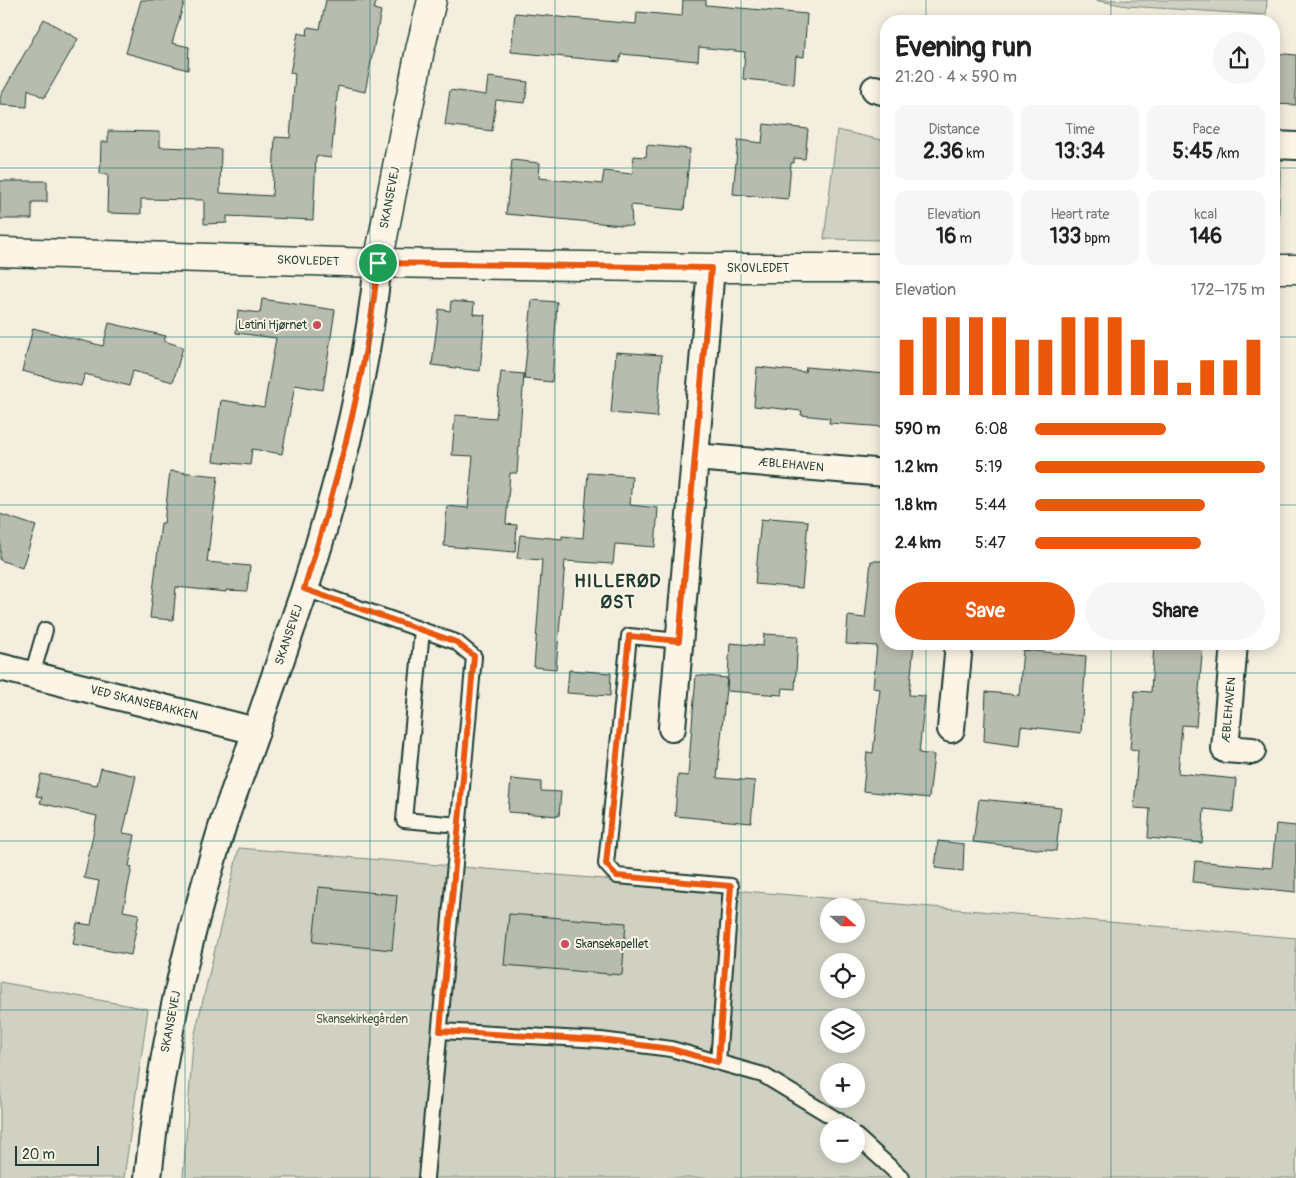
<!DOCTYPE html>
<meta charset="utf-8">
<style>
body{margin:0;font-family:Pangolin,sans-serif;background:#f6f6f6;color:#222;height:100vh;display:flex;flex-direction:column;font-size:19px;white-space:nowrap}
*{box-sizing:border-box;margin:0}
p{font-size:16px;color:#767676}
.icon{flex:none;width:28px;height:28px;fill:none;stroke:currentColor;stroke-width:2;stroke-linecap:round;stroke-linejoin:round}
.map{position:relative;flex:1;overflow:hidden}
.details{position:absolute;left:880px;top:15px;width:400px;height:635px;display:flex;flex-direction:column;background:#fff;border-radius:20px;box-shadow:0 2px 12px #0003}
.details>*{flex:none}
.needle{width:32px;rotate:111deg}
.fabs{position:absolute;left:820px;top:898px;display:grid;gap:10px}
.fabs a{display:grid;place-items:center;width:45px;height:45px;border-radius:50%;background:#fff;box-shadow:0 2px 12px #0003;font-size:25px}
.scale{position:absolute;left:15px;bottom:12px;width:84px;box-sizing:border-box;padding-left:5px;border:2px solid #1f3d34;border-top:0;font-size:14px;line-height:18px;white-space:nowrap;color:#1f3d34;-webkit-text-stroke:4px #fcf5e5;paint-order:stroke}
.pin{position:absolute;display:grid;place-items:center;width:42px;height:42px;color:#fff;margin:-21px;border:2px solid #fff;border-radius:50%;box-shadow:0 1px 5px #0007}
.round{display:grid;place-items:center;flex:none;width:52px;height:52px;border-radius:26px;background:#f6f6f6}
.summary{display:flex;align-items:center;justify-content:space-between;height:85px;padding:0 15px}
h1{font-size:28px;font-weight:700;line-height:38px}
.metrics{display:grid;grid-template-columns:repeat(3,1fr);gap:8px;height:85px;padding:5px 15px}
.metrics div{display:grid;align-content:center;border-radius:12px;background:#f6f6f6;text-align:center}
.metrics b{font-size:21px;font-weight:700}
.metrics small{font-size:14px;font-weight:400}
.metrics p{font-size:14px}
.chart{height:140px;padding:10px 15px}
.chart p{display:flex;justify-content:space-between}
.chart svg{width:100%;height:90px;margin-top:5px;stroke:#ea580c;stroke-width:6}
.cta{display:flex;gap:10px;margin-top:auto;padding:10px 15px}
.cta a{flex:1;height:58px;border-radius:30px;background:#ea580c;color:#fff;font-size:20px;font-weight:700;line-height:58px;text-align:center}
.cta a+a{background:#f6f6f6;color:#222}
ul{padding:0 15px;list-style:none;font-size:16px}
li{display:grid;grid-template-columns:80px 60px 1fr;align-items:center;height:38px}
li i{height:12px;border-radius:6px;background:#ea580c}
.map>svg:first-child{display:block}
</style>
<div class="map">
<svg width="1296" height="1178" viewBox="0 0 1296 1178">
<rect width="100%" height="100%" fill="#f3eede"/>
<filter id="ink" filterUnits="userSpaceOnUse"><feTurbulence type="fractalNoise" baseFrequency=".02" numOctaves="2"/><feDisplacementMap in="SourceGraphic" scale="10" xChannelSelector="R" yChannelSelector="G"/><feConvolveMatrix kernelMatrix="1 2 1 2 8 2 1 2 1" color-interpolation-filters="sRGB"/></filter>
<g filter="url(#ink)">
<g fill="#d0d1c2" stroke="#78877b" fill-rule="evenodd">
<polygon points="1094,0 1267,0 1266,15 1127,6"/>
<polygon points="837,130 886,141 886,240 824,239"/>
<polygon points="1274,158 1281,159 1278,245 1274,245"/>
<path d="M239,848L1296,938V1178H183L193,1042ZM829,906H856V934H829ZM829,961H856V989H829ZM829,1016H856V1044H829ZM829,1071H856V1099H829ZM829,1126H856V1154H829Z"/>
<polygon points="0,982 148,1009 124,1178 0,1178"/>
</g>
<g fill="#b8bcae" stroke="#1f3d34">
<polygon points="141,0 185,0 172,43 189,47 188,70 126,53"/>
<polygon points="326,0 377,0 374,9 381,11 365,92 338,86 331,158 316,156 313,220 227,216 227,223 204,224 204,200 141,199 141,214 107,213 108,174 100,174 101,142 108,142 108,131 160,132 160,147 221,149 220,193 272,196 275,137 290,138 295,74 290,73 298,33 307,35 308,27 320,29"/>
<polygon points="683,0 706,0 706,5 807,14 804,57 796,56 794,84 743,79 745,52 699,47 698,61 621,54 620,62 511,52 515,13 636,24 637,12 682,16"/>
<polygon points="44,19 78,39 44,98 28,89 27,107 0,105 0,97"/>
<polygon points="1274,53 1296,55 1296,105 1274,104"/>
<polygon points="488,77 528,82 525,103 496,100 492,131 445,125 450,90 486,95"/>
<polygon points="764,124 808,129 805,159 794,158 794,163 791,163 788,199 733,194 738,140 762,143"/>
<polygon points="647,145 690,149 684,210 631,205 632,226 506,214 512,160 540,163 539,178 602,184 604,171 632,174 634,156 646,157"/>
<polygon points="0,181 47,181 47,202 32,202 32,219 0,219"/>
<polygon points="262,299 335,310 323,390 295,385 282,454 252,449 250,465 213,461 221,400 264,407 276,338 236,333 238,310 260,313"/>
<polygon points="532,300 557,302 552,382 524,379"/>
<polygon points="451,301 474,303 473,314 485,315 480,371 432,365 439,309 450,311"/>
<polygon points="109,323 166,336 164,341 183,347 173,382 133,371 129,386 85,374 81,386 22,371 33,328 103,346"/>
<polygon points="616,352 662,355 657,417 611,413"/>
<polygon points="757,367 805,372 806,367 886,374 886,427 829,423 830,418 801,415 802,411 754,406"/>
<polygon points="501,372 524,374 517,473 510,473 506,524 517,525 515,552 444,546 447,506 468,508 473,456 452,455 455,415 496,418"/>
<polygon points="170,471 218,476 207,562 250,566 247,591 226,590 226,592 176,587 173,620 150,618 161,523 164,523"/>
<polygon points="588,473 632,476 630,505 658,508 655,547 615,544 613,564 565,561 556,669 534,667 542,560 517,558 520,535 562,539 562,536 583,538"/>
<polygon points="0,514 36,526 22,568 0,560"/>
<polygon points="769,518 808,521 802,588 755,584 761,519 768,520"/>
<polygon points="871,561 886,561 886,644 914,644 909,695 925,696 919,753 934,755 929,798 863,791 867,752 873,753 880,689 873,688 877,646 846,644 848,616 865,618"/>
<polygon points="764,634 798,636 795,689 783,688 782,695 727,691 730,643 763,646"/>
<polygon points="1154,644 1203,644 1196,726 1182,725 1178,773 1236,779 1233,812 1204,809 1202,843 1148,838 1150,809 1134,808 1138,750 1130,749 1135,691 1151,692"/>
<polygon points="1023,650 1086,656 1081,733 1021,726 1019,746 984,741 986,692 1019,695"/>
<polygon points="569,670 611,673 610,696 567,693"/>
<polygon points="696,675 727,678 717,778 755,781 751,823 675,816 678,775 688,776"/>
<polygon points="101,768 136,776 123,833 135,835 129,866 132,867 123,911 139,914 131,955 73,944 77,923 91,925 99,881 84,878 97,816 40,803 42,797 36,796 41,774 97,785"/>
<polygon points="511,779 541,782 541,791 561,792 559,816 508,812"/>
<polygon points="979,799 1061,807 1056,851 973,842"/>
<polygon points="1276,824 1296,826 1296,892 1193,882 1195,861 1272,868"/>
<polygon points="938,841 964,844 963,871 935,868"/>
<polygon points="319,887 397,895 392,950 313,942"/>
<polygon points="509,914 626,923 622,975 504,965"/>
</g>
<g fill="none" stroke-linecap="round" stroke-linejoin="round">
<g stroke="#1f3d34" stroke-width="18">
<g id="lane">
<polyline points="305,589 456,642 474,657 426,1178"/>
<polyline points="422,630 404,820 459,825"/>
<polyline points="679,641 629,636 606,864 617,876 731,886 718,1062"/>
<polyline points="32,675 45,630"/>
<polyline points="440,1031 601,1040 671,1049 763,1075 839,1121 845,1126"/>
<polyline points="856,1136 902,1178"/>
</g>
</g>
<g stroke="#1f3d34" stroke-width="30">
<g id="street">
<polyline points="875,89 886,92"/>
<polyline points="1274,145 1296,146"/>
<polyline points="695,457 886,473"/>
<polyline points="1234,644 1225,749 1252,751"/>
<polyline points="0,667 256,731"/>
<polyline points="672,728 711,268"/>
<polyline points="951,729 959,644"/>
<path d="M148,1178C160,1054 187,940 224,821C234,791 246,761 256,731C272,685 288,638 304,592C339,485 367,375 378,263"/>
</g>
</g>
<g stroke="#1f3d34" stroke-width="31">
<g id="secondary">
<polyline points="0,252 378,263 711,268 886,268"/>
<polyline points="378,263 420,50 432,0"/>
<polyline points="1274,269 1296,269"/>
</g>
</g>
<use href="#lane" stroke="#fcf5e5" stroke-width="14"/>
<use href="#street" stroke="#fcf5e5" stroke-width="26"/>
<use href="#secondary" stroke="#fcf5e5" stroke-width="28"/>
</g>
</g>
<g fill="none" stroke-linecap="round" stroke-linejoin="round" filter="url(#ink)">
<g stroke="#fff" stroke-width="10">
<path id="route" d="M378,263L711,268L679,641L629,636L606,864L617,876L731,886L718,1062L671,1049L601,1040L440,1031L474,656L456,642L304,589C337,482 367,375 378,263Z"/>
</g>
<use href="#route" stroke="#ea580c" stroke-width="6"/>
</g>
<path fill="none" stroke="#0f766e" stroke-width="1" stroke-opacity="0.55" d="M185,0V1178M370,0V1178M555,0V1178M741,0V1178M926,0V21M1111,0V21M0,168H886M1274,168H1296M0,337H886M1274,337H1296M0,505H886M1274,505H1296M926,644V1178M1111,644V1178M0,673H1296M0,841H1296M0,1010H1296"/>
<g fill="#d1495b" stroke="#fcf5e5" stroke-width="2">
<circle cx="317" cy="325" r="5"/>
<circle cx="565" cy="944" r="5"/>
</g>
<g text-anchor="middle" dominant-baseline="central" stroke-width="4" stroke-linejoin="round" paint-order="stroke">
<g font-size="12" fill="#1f3d34" stroke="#fcf5e5">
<text transform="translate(390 198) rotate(-79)">SKANSEVEJ</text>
<text transform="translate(308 261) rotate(2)">SKOVLEDET</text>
<text x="758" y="268">SKOVLEDET</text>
<text transform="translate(791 465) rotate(5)">ÆBLEHAVEN</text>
<text transform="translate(289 635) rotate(-71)">SKANSEVEJ</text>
<text transform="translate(144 703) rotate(14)">VED SKANSEBAKKEN</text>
<text transform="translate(1229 710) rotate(-85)">ÆBLEHAVEN</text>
<text transform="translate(171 1022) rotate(-79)">SKANSEVEJ</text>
</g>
<g font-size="12" fill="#1f3d34" stroke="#fcf5e5" text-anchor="end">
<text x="307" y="325">Latini Hjørnet</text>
<text x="575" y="944" text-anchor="start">Skansekapellet</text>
</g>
<g font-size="12" fill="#425b50" stroke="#fcf5e5">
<text x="362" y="1019">Skansekirkegården</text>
</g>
<g font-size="18" font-weight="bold" letter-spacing="1" fill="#1f3d34" stroke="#fcf5e5">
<text x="618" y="581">HILLERØD<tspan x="618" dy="21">ØST</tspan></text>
</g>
</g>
</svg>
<div class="fabs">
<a><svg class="needle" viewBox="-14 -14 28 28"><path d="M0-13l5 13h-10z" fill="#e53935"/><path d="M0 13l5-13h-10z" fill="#767676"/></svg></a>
<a><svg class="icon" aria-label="locate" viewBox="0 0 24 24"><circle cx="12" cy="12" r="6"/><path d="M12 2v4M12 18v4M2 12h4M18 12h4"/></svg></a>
<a><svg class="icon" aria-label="layers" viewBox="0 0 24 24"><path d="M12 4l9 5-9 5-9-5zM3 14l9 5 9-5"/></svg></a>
<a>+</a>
<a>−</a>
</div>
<div class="scale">20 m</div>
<div class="pin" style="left:378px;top:263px;background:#1e9e55"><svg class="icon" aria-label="arrive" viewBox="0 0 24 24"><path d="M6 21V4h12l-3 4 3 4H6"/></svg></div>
<section class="details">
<div class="summary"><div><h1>Evening run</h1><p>21:20 · 4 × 590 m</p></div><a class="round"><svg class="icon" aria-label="share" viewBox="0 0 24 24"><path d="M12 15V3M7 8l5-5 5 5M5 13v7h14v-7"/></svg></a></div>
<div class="metrics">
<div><p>Distance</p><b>2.36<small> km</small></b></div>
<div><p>Time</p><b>13:34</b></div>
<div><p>Pace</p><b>5:45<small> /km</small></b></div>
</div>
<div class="metrics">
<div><p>Elevation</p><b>16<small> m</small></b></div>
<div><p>Heart rate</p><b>133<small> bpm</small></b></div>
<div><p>kcal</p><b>146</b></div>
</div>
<div class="chart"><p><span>Elevation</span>172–175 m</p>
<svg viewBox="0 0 160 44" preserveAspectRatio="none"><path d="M5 44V17M15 44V6M25 44V6M35 44V6M45 44V6M55 44V17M65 44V17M75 44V6M85 44V6M95 44V6M105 44V17M115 44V27M125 44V38M135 44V27M145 44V27M155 44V17"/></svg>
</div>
<ul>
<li><b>590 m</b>6:08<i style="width:57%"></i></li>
<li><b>1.2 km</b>5:19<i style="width:100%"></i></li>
<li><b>1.8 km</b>5:44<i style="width:74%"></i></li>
<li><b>2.4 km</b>5:47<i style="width:72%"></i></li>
</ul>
<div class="cta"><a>Save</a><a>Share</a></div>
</section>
</div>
